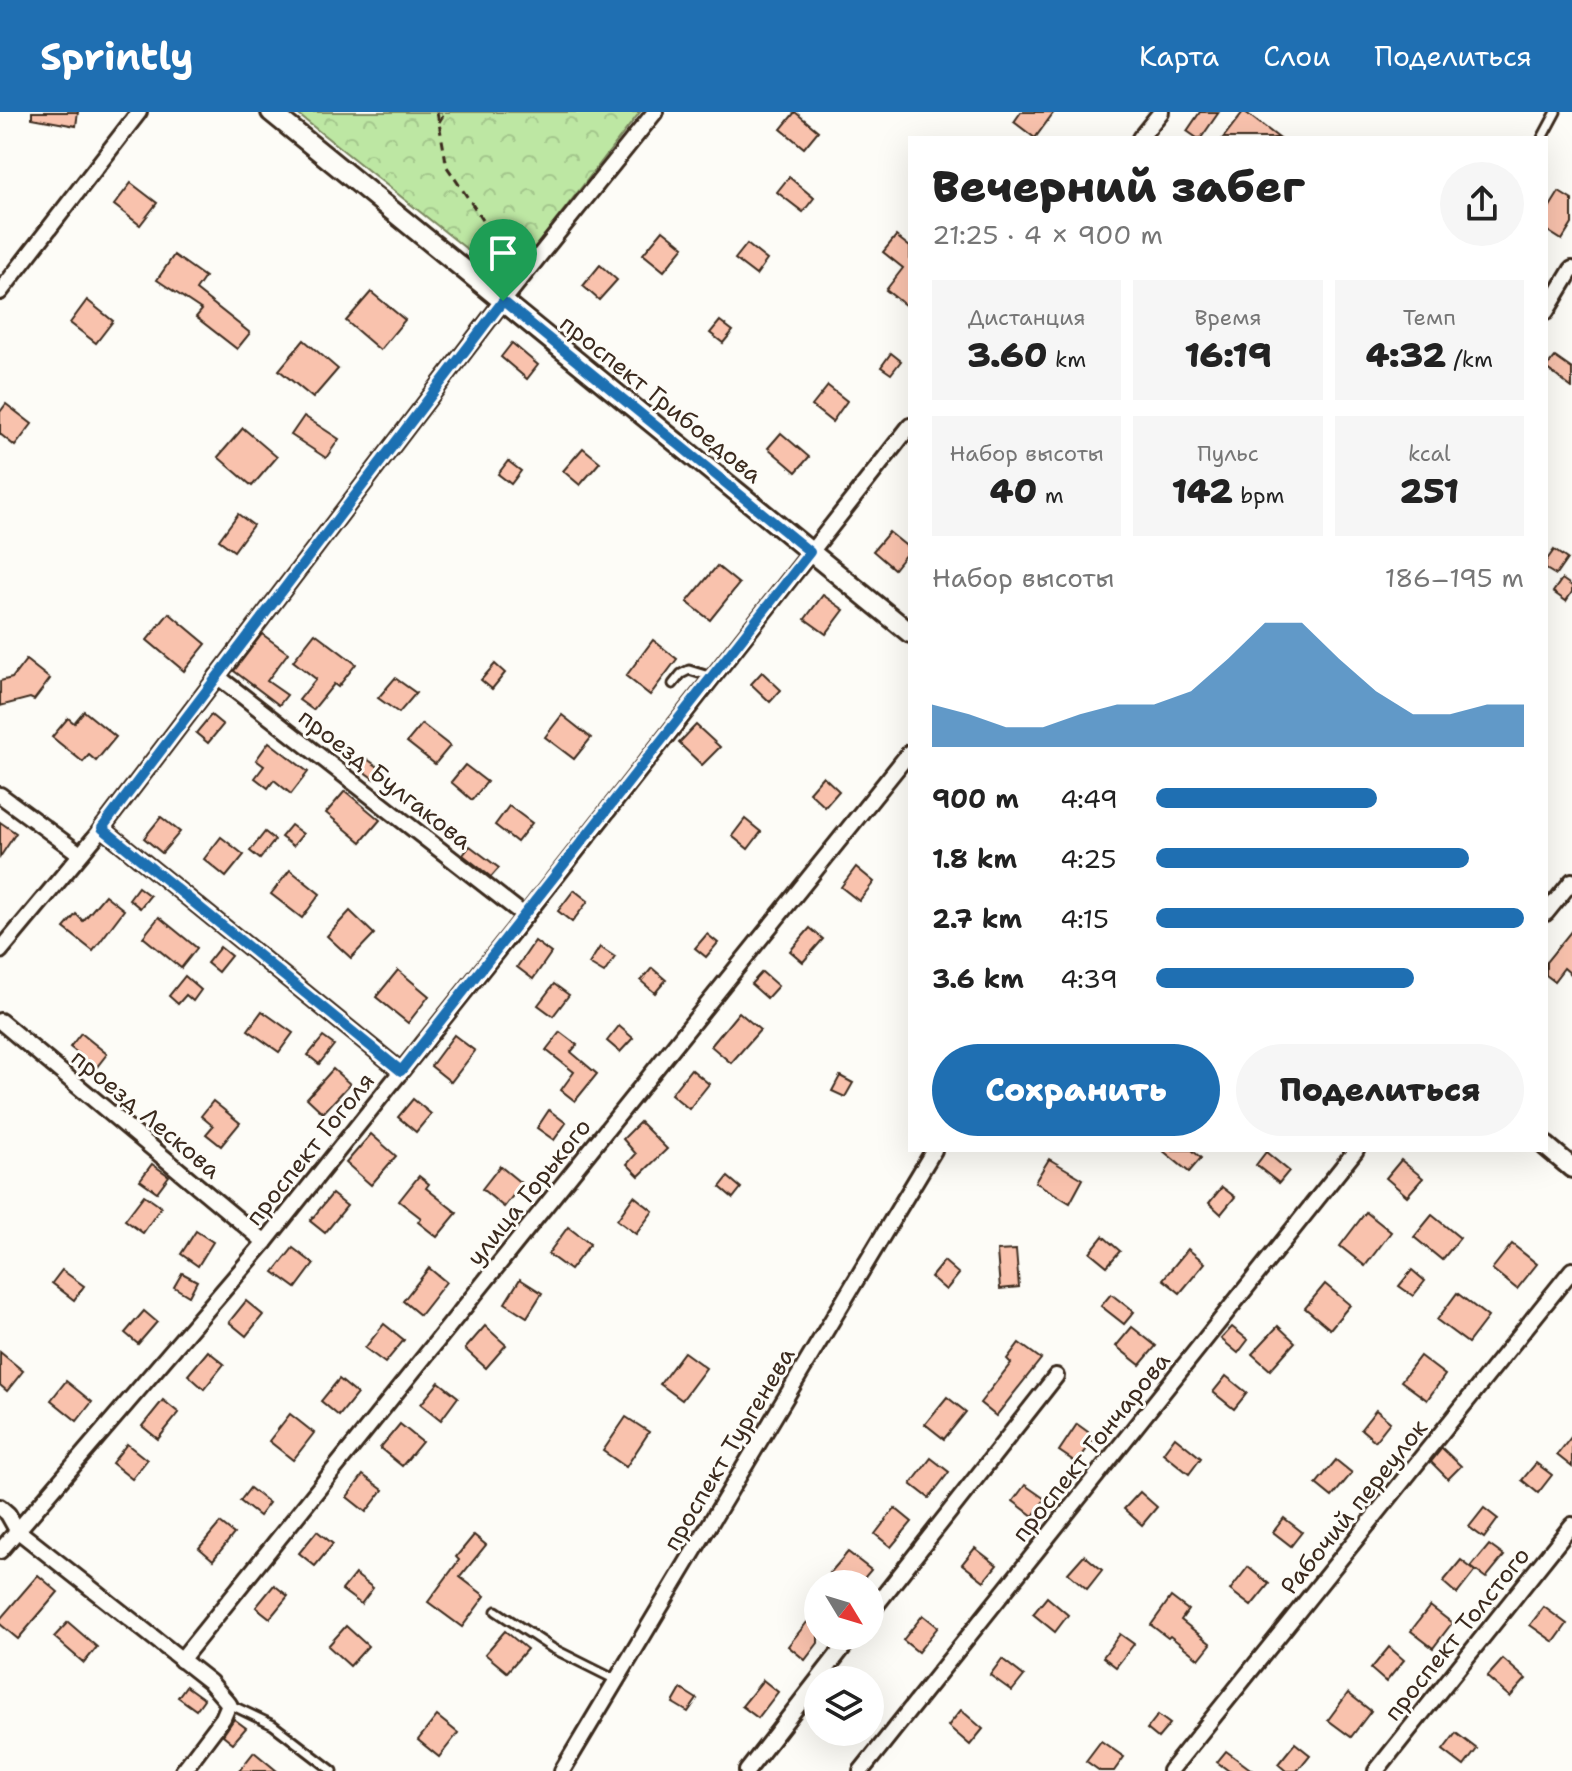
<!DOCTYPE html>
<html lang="ru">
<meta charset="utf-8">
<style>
body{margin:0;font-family:"Shantell Sans",sans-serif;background:#f6f6f6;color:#222;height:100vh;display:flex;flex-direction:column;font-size:30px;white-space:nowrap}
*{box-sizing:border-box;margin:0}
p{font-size:26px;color:#767676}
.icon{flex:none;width:44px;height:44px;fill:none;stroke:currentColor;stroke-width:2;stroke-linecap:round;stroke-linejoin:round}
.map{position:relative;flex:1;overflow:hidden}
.side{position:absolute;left:908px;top:24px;width:640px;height:1016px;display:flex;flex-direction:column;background:#fff;border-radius:0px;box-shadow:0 8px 32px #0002}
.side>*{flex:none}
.needle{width:52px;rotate:128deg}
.tools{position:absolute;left:804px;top:1458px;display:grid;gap:16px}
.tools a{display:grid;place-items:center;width:80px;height:80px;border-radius:50%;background:#fff;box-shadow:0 8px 32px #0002;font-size:40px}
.pin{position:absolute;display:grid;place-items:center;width:68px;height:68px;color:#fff;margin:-82px -34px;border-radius:50% 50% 50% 0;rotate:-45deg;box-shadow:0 0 8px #0007}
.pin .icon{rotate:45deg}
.round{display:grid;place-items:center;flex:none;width:84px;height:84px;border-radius:42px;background:#f6f6f6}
.summary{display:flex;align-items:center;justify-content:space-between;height:136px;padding:0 24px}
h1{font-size:44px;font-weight:800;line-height:60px}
.figures{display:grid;grid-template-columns:repeat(3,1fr);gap:12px;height:136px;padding:8px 24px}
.figures div{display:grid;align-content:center;border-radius:0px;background:#f6f6f6;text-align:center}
.figures b{font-size:34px;font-weight:800}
.figures small{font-size:22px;font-weight:400}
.figures p{font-size:22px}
.chart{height:224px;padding:16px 24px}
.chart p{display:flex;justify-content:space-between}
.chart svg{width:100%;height:144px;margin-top:8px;fill:#1f6fb2;opacity:.7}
.cta{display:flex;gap:16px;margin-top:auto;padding:16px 24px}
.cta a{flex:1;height:92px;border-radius:48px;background:#1f6fb2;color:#fff;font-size:32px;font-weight:800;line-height:92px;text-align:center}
.cta a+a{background:#f6f6f6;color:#222}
ul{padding:0 24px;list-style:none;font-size:26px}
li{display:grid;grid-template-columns:128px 96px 1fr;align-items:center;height:60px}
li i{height:20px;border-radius:10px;background:#1f6fb2}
header{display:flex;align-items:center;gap:48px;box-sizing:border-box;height:112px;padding:0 40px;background:#1f6fb2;color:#fff}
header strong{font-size:38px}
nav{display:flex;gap:44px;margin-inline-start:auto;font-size:28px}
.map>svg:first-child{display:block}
</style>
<header>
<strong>Sprintly</strong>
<nav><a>Карта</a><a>Слои</a><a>Поделиться</a></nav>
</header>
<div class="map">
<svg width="1572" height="1659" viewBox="0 0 1572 1659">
<defs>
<pattern id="park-crowns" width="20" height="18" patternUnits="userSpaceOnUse" patternTransform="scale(2)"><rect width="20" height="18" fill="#bde7a3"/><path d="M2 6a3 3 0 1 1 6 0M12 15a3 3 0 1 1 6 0" fill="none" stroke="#a3c68c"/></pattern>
</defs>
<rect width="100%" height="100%" fill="#fdfcf7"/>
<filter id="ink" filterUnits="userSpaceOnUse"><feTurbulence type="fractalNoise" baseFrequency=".0125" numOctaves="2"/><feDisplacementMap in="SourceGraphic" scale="16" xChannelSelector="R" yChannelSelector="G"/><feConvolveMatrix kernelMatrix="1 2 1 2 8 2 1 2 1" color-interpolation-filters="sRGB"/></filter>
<g filter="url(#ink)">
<polygon fill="url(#park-crowns)" stroke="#7c8860" stroke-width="2" points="295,0 640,0 508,170"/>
<g fill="#f9c2ad" stroke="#3b2a1e" stroke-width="2">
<polygon points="32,0 78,0 76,14 32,6"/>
<polygon points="795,0 818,19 804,36 781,17"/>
<polygon points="1021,0 1054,0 1035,26 1014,10"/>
<polygon points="1200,0 1219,0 1201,26 1197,26 1187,19"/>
<polygon points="1243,0 1245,0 1279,26 1223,26"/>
<polygon points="789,65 814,86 803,100 777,80"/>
<polygon points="131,71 157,91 140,113 114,93"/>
<polygon points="1559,80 1572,88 1572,112 1562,128 1546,118 1546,101"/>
<polygon points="663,118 684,135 664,159 643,142"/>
<polygon points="896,124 910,135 910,197 886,178 903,156 883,140"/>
<polygon points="747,132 767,148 756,163 735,147"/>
<polygon points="174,143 205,165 196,178 250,221 237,237 196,205 202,198 157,168"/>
<polygon points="600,153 617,168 599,188 583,174"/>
<polygon points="371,180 405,208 380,238 346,209"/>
<polygon points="87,188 113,209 96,231 70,211"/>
<polygon points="720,209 733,219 723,231 710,221"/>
<polygon points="304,228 338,257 313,286 279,258"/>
<polygon points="512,231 538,253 527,267 501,245"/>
<polygon points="891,241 901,249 891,262 881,255"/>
<polygon points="1555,245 1572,257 1572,276 1546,256"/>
<polygon points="828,274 847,289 832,310 812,294"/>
<polygon points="6,292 32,312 15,334 0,322 0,300"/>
<polygon points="304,304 339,327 326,346 291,323"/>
<polygon points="243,316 277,345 252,374 218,345"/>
<polygon points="781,321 809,345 796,360 768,336"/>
<polygon points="583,336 600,350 580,373 563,359"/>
<polygon points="508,349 521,359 511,372 498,362"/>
<polygon points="238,402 253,413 234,439 219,428"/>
<polygon points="889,420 910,437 894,457 873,439"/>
<polygon points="1554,438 1567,447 1556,463 1546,457 1546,449"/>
<polygon points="717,454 739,472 710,508 687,490"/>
<polygon points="1562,467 1572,474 1572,480 1566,489 1553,480"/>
<polygon points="823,483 844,498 826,522 805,507"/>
<polygon points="169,501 206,532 184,559 147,528"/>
<polygon points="315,521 356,552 338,575 334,572 313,598 299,588 316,567 293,549"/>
<polygon points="262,522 288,541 267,569 287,583 279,593 234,559"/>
<polygon points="653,528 677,547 650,583 626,564"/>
<polygon points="26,548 50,567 34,588 30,586 0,594 0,569 12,566"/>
<polygon points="495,552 505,561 492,577 481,568"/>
<polygon points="762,560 781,578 770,590 751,572"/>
<polygon points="395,566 416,581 399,601 378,586"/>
<polygon points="84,599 116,625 96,649 89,643 83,650 52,625 68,606 74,611"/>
<polygon points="211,603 223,613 208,631 196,621"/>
<polygon points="562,603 591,626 574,647 545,625"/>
<polygon points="422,612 450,634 435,652 407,630"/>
<polygon points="696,613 720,635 702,653 679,631"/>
<polygon points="269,630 308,660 291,682 274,668 268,676 255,666 264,654 256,648"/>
<polygon points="367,647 381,657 374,667 360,657"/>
<polygon points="465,653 487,670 472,688 451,670"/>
<polygon points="823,664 839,679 825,695 809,680"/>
<polygon points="345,679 380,708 361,730 326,701"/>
<polygon points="509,694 532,711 517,730 495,713"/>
<polygon points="161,705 180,720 162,741 144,726"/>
<polygon points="745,707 761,720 748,737 732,724"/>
<polygon points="0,710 16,721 0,745"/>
<polygon points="291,713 303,722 293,734 281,725"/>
<polygon points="265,720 275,728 260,747 250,739"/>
<polygon points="221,725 244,743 226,765 204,747"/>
<polygon points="470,734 499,756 491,765 463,743"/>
<polygon points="856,755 874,770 859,789 841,775"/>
<polygon points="290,758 320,782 302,806 271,782"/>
<polygon points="138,775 150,784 140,796 129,787"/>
<polygon points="574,778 588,789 572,810 558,799"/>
<polygon points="105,783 124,798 93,839 64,816 76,802 83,809"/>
<polygon points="350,799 374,822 351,846 327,824"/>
<polygon points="159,805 197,836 181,856 143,825"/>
<polygon points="810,816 823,827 803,850 790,839"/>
<polygon points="1572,818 1572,863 1564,856 1554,869 1546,863 1546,850"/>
<polygon points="707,822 718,831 706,845 695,836"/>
<polygon points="535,829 551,841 533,867 517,855"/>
<polygon points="220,835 231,844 218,860 207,851"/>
<polygon points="600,835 615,845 604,861 589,852"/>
<polygon points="652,856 666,868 655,881 641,869"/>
<polygon points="398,858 429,884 408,911 376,885"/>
<polygon points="762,860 778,874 767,886 751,872"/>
<polygon points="185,864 201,878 193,889 186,883 178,892 169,884"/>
<polygon points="554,872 569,883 553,904 538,893"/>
<polygon points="262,899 293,921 279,940 248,918"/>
<polygon points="739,900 760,918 731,951 711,934"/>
<polygon points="619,914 633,926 620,940 607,929"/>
<polygon points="560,920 577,933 571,940 597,962 575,989 561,978 574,960 546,938"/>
<polygon points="81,921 107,942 96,956 70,935"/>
<polygon points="454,923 475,939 451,970 431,954"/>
<polygon points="323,925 334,933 319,952 308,943"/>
<polygon points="333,957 350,972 323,1001 307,986"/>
<polygon points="691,957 709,972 689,997 671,982"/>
<polygon points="840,964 853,971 845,985 832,979"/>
<polygon points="413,987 431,1002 416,1020 398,1005"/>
<polygon points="213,989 240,1011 221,1034 206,1022 213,1014 201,1004"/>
<polygon points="549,998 566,1011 554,1028 537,1016"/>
<polygon points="640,1010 667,1037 639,1064 627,1052 636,1042 623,1027"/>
<polygon points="371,1022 396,1044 371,1073 346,1051"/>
<polygon points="1162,1038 1192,1038 1201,1046 1189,1060"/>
<polygon points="1266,1040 1289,1059 1279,1071 1256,1053"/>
<polygon points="1049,1047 1083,1067 1070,1091 1035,1070"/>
<polygon points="1401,1048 1423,1066 1407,1084 1386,1066"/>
<polygon points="152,1052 169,1064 157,1080 140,1068"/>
<polygon points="500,1054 522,1072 504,1095 482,1077"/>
<polygon points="419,1064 429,1072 426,1076 457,1101 437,1125 418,1110 421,1106 399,1089"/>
<polygon points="728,1065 741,1076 733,1086 720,1075"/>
<polygon points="1222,1075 1235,1085 1221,1102 1209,1091"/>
<polygon points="332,1082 347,1094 325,1121 310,1109"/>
<polygon points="144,1083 161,1095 143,1121 125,1108"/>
<polygon points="634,1084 653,1099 636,1122 617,1108"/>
<polygon points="1366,1100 1391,1120 1365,1154 1340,1134"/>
<polygon points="1432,1103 1460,1126 1442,1148 1414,1125"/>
<polygon points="568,1115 590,1132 570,1158 548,1142"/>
<polygon points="196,1119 213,1130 198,1154 181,1142"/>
<polygon points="1103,1124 1120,1139 1107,1154 1090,1140"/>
<polygon points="1512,1132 1537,1152 1517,1177 1492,1157"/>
<polygon points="293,1136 314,1152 296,1176 274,1160"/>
<polygon points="1188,1137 1205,1151 1180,1181 1163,1167"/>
<polygon points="1016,1138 1019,1175 1000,1177 997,1139"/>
<polygon points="944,1149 959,1162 946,1178 931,1165"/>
<polygon points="429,1156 446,1170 420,1203 403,1189"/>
<polygon points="62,1158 84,1174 74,1188 52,1171"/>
<polygon points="1412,1158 1425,1169 1413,1184 1399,1174"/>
<polygon points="182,1161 197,1169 189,1184 174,1175"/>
<polygon points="520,1167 542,1181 527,1205 505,1191"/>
<polygon points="1325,1172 1350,1193 1330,1217 1305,1196"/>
<polygon points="1457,1181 1488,1205 1468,1231 1437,1208"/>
<polygon points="1111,1182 1134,1200 1124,1212 1101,1194"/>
<polygon points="246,1189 263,1203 246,1224 229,1210"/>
<polygon points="144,1199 157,1210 138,1232 125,1221"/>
<polygon points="384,1212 404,1228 385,1251 365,1236"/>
<polygon points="485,1214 506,1233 486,1256 465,1237"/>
<polygon points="1278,1214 1295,1230 1270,1258 1252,1242"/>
<polygon points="1132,1215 1156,1234 1140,1253 1116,1234"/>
<polygon points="1232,1215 1248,1228 1238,1241 1221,1227"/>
<polygon points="1019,1231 1041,1247 996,1304 980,1291 1011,1251 1007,1247"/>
<polygon points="208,1239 224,1252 204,1277 188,1263"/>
<polygon points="0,1240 23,1259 7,1279 0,1273"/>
<polygon points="684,1240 706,1256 682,1288 660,1272"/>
<polygon points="1420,1244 1445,1263 1427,1288 1401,1269"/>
<polygon points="1226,1264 1247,1281 1234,1297 1213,1280"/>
<polygon points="339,1267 357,1282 339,1304 321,1289"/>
<polygon points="66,1269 92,1290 77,1309 51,1288"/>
<polygon points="439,1270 458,1285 441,1308 421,1292"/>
<polygon points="947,1285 966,1300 944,1327 925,1312"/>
<polygon points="163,1288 179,1301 158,1327 142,1314"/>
<polygon points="1376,1298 1390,1310 1375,1329 1361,1317"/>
<polygon points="290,1302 314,1321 293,1348 269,1329"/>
<polygon points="626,1305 649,1320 626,1355 603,1339"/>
<polygon points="400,1312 422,1330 402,1354 380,1336"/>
<polygon points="1077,1312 1095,1325 1077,1351 1059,1339"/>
<polygon points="1572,1324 1572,1355 1557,1343"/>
<polygon points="1175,1325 1201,1346 1189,1362 1163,1341"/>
<polygon points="127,1332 147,1348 132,1367 112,1351"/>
<polygon points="1442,1336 1461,1354 1448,1367 1431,1350"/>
<polygon points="931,1346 949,1360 929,1386 911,1372"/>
<polygon points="1336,1348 1352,1361 1332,1385 1316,1372"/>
<polygon points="1536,1351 1552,1363 1538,1381 1522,1368"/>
<polygon points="363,1363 383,1378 366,1400 347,1385"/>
<polygon points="1025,1373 1045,1387 1033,1404 1013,1389"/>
<polygon points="250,1376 269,1391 259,1404 240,1389"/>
<polygon points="1140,1380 1157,1395 1142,1413 1124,1397"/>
<polygon points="895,1396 912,1410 891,1435 875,1422"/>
<polygon points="1484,1396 1498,1407 1484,1426 1469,1415"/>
<polygon points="1284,1406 1302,1420 1291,1434 1273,1420"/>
<polygon points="220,1411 234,1422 213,1448 199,1436"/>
<polygon points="317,1419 333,1432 315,1454 299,1441"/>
<polygon points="474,1423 486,1433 460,1465 485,1484 462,1515 428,1490 459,1448 456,1445"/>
<polygon points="1489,1433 1504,1444 1486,1466 1471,1455"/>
<polygon points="975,1436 997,1453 984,1469 962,1452"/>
<polygon points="848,1440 871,1458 859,1472 843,1472 830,1461"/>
<polygon points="1084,1443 1102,1458 1087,1477 1068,1461"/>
<polygon points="1461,1448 1475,1459 1457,1482 1443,1470"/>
<polygon points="1248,1455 1269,1472 1251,1494 1230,1478"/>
<polygon points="355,1462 373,1476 361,1492 342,1478"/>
<polygon points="38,1463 58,1480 18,1527 0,1512 0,1507"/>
<polygon points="274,1473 288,1484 270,1506 256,1495"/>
<polygon points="1047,1485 1068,1503 1055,1520 1033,1502"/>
<polygon points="1171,1485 1188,1498 1181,1508 1211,1532 1199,1547 1170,1524 1168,1526 1151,1513"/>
<polygon points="1430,1494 1452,1511 1433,1536 1411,1519"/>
<polygon points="1544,1495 1567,1512 1554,1530 1530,1513"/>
<polygon points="923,1503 938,1515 918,1540 903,1528"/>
<polygon points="808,1509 818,1518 818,1531 805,1548 788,1534"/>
<polygon points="68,1510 97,1535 84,1551 54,1525"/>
<polygon points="346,1514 368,1534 350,1554 328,1534"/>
<polygon points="505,1519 527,1537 507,1560 485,1542"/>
<polygon points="1120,1522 1134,1532 1116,1555 1103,1545"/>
<polygon points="1389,1535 1404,1548 1386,1570 1371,1557"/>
<polygon points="1002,1547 1024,1564 1012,1579 990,1563"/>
<polygon points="1503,1547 1526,1567 1510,1585 1487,1565"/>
<polygon points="763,1568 778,1580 758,1606 742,1594"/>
<polygon points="186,1574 204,1587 196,1598 178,1585"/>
<polygon points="681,1577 697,1587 688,1600 673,1591"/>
<polygon points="1348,1581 1371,1599 1351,1625 1328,1608"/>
<polygon points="961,1598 983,1617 970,1633 948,1614"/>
<polygon points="1158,1603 1170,1612 1158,1626 1147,1617"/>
<polygon points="437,1604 458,1621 439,1645 418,1628"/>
<polygon points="234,1607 246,1616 233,1631 223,1623"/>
<polygon points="1456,1621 1477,1637 1464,1654 1443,1638"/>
<polygon points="1101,1629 1124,1645 1114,1659 1100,1659 1086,1649"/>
<polygon points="1295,1631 1310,1643 1297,1659 1286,1659 1278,1652"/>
<polygon points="1226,1639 1253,1659 1229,1659 1217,1650"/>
<polygon points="254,1640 277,1659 239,1659"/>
</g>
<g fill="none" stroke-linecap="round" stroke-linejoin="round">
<g stroke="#3b2a1e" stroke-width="13">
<g id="lane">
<polyline points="1542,26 1556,0"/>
<polyline points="673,572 681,562 689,558 712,565"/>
<polyline points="496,1499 552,1536 616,1568"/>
<polyline points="229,1592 273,1613 333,1659"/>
</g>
</g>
<g stroke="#3b2a1e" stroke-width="20">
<g id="street">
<polyline points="1140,26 1161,0"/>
<polyline points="0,180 139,0"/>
<polyline points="1546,200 1572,157"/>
<polyline points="217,564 525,804"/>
<polyline points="0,683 80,742"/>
<polyline points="102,716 401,959"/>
<polyline points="1546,801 1572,769"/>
<polyline points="0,839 96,724 503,189 655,0"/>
<polyline points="0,909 265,1130"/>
<polyline points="0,1395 8,1402 17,1418 210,1570 229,1592 223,1606 183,1659"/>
<polyline points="0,1439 265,1130 525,804 910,314"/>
<polyline points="870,1501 1056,1264"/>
<polyline points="181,1548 910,640"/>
<polyline points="562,1659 934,1038"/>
<polyline points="747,1659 852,1524"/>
<polyline points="861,1659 1356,1038"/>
<polyline points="1170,1659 1572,1158"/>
<polyline points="1376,1659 1572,1413"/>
</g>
</g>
<g stroke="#3b2a1e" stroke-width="24">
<g id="secondary">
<polyline points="271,0 910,521"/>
<polyline points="1546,1034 1572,1056"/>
</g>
</g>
<g stroke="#3b2a1e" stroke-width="3" stroke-dasharray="8 6" stroke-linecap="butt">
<polyline points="437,0 447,55 487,114 503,165"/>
<polyline points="439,10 445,0"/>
</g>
<use href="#lane" stroke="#fdfcf7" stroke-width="7"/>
<use href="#street" stroke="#fdfcf7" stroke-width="14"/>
<use href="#secondary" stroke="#fdfcf7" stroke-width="18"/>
</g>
</g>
<g fill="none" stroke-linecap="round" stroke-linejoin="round" filter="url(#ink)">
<g stroke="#fff" stroke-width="16">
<polygon id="route" points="503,189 810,440 401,959 102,716"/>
</g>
<use href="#route" stroke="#1f6fb2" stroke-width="10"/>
</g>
<g text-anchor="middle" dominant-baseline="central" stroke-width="6" stroke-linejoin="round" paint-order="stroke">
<g font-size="24" fill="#3b2a1e" stroke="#fdfcf7">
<text transform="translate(661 287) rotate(39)">проспект Грибоедова</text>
<text transform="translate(385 667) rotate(38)">проезд Булгакова</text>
<text transform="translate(146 1002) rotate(40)">проезд Лескова</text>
<text transform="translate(310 1037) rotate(-51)">проспект Гоголя</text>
<text transform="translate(529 1080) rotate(-51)">улица Горького</text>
<text transform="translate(1091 1335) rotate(-51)">проспект Гончарова</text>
<text transform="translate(729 1337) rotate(-59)">проспект Тургенева</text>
<text transform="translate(1354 1395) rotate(-51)">Рабочий переулок</text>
<text transform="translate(1457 1522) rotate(-51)">проспект Толстого</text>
</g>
</g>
</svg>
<div class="tools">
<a><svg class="needle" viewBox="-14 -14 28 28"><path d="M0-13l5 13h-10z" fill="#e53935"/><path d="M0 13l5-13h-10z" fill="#767676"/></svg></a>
<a><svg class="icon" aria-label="layers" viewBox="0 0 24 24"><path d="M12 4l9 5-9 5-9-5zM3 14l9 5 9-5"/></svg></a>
</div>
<div class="pin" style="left:503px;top:189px;background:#1e9e55"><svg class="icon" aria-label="arrive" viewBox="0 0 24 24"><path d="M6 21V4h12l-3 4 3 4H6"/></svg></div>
<section class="side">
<div class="summary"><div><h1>Вечерний забег</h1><p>21:25 · 4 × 900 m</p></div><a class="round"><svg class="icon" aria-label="share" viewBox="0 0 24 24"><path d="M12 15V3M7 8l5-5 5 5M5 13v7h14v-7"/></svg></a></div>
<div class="figures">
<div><p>Дистанция</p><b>3.60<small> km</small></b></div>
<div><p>Время</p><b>16:19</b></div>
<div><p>Темп</p><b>4:32<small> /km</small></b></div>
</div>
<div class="figures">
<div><p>Набор высоты</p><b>40<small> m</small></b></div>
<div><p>Пульс</p><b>142<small> bpm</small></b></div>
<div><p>kcal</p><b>251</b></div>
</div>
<div class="chart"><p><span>Набор высоты</span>186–195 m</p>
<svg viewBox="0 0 160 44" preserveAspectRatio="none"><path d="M0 44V31L10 34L20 38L30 38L40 34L50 31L60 31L70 27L80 17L90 6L100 6L110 17L120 27L130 34L140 34L150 31L160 31V44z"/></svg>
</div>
<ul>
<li><b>900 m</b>4:49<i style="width:60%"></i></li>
<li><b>1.8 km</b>4:25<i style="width:85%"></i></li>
<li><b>2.7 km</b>4:15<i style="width:100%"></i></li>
<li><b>3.6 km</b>4:39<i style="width:70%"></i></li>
</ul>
<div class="cta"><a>Сохранить</a><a>Поделиться</a></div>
</section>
</div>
